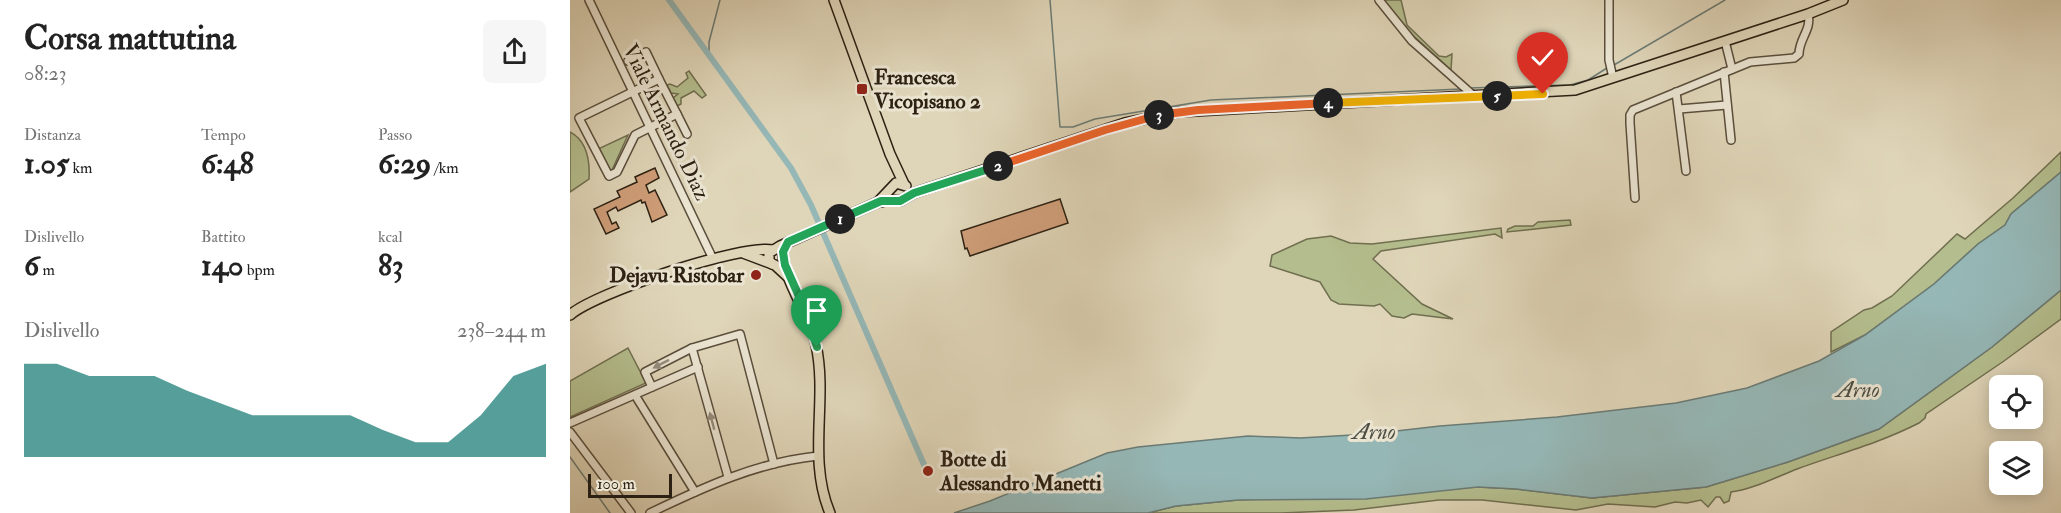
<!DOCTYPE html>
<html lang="it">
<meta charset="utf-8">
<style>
body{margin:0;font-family:"IM FELL Double Pica",serif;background:#f6f6f6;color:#222;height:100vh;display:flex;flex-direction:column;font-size:22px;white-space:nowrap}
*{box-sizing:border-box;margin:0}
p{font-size:20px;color:#767676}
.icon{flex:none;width:33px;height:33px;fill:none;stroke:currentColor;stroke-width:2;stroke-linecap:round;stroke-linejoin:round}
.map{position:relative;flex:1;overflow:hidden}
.side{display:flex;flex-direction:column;background:#fff;width:570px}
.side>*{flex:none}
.tools{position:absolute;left:1419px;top:375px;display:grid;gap:12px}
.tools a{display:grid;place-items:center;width:54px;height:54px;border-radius:9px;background:#fff;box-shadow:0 3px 15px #0003;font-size:30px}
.scale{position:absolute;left:18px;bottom:15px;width:84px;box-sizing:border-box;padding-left:6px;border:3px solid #2d2113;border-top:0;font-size:16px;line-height:21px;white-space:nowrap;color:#2d2113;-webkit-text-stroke:4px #eae4d1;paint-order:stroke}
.pin{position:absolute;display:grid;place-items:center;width:51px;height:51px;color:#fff;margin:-62px -26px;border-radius:50% 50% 50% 0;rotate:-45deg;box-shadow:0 0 6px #0007}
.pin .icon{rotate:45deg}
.km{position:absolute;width:30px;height:30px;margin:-15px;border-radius:50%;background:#222;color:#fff;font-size:16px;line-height:30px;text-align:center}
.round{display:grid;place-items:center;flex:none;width:63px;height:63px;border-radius:9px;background:#f6f6f6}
.overview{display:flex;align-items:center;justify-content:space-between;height:102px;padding:0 24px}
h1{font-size:33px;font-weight:800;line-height:45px}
.figures{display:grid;grid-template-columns:repeat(3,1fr);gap:9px;height:102px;padding:6px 24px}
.figures div{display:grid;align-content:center}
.figures b{font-size:30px;font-weight:800}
.figures small{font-size:16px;font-weight:400}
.figures p{font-size:16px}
.chart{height:168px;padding:12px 24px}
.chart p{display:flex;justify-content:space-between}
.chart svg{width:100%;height:108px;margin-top:6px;fill:#0f766e;opacity:.7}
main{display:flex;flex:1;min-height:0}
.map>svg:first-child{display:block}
</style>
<main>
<section class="side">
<div class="overview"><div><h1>Corsa mattutina</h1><p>08:23</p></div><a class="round"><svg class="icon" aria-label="share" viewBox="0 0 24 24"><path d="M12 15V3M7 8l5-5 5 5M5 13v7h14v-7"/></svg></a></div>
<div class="figures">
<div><p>Distanza</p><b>1.05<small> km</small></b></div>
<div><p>Tempo</p><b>6:48</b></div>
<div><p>Passo</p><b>6:29<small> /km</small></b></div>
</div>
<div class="figures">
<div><p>Dislivello</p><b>6<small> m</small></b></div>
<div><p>Battito</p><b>140<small> bpm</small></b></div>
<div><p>kcal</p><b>83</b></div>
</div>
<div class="chart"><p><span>Dislivello</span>238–244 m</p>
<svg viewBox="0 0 160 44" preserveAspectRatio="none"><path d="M0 44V6L10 6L20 11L30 11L40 11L50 17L60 22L70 27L80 27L90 27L100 27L110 33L120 38L130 38L140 27L150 11L160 6V44z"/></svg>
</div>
</section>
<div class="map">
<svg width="1491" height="513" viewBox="0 0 1491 513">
<rect width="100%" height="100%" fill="#dfd5b8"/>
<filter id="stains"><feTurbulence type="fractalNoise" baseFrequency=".00333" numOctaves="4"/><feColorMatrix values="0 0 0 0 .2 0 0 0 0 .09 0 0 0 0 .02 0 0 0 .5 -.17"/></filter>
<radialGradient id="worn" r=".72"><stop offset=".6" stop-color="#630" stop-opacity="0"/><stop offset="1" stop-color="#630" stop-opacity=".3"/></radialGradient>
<g fill="#b4bd8d" stroke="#706f50" stroke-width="1.5">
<polygon points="814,0 831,0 837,25 869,56 876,57 882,54 881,70 836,29"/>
<polygon points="119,71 136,95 132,98 124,91 111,98 111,104 107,106 103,98 108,94 101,93 97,85 100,84 107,87 118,78 116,73"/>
<path d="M0,132C17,141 20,162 19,179L0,192Z"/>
<polygon points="58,135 42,170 39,170 28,149"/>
<polygon points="1491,152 1491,172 1441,214 1435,225 1408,244 1364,284 1295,335 1261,352 1261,332 1294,310 1302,308 1322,296 1387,234 1395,239 1443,198"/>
<polygon points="1000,220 1001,225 937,232 938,229 945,226 963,226 968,222"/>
<polygon points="931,228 932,238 925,234 811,251 803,259 852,304 883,319 842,314 834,318 822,316 810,304 804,306 769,304 761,300 750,282 700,266 702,255 737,239 761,236 780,243 802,244"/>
<path d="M1491,290V319L1434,361L1356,414L1355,418L1349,423C1310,443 1268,454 1227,469C1206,477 1184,489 1161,492L1159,501L1154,503L1150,497H1146L1138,507L1131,500L1117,503L1105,502L1085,507L1038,504L1006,510L912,500H869L784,510L711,513H578L606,506L668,500L908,487L946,489L1022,498L1136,487L1218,462L1309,429L1422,347Z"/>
<polygon points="58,348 76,383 0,417 0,381"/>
</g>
<polygon fill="#95b7b6" stroke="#6b7b75" stroke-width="1.5" points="1491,172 1491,290 1422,347 1309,429 1218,462 1136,487 1022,498 946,489 908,487 796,499 668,500 606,506 578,513 384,513 420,501 537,453 568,447 678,436 730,438 800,434 870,426 987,417 1106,403 1177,388 1249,361 1295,335 1364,284 1408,244 1435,225 1441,214"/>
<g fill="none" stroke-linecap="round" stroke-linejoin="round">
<g stroke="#6b7b75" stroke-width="1.5">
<polyline points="480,0 490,127 503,127 525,119 641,100 891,89"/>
<polyline points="139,55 139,42 150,0"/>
<polyline points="1044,65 1155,0"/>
<polyline points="899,88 1000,85 1018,80 1037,68"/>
<polyline points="0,457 40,513"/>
</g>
<polyline stroke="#95b7b6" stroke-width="6" points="99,0 221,168 241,205 355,467"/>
</g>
<g fill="#cf9e79" stroke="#2d2113" stroke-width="1.5">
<polygon points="85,168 89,178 76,185 79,193 85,190 97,215 82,222 75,202 72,203 71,200 48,211 46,207 37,212 42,224 46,222 49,228 36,234 24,209 50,197 47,191 67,182 65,177"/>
<polygon points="490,199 498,223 400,256 397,248 395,249 391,231"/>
</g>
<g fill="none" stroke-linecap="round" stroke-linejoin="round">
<g stroke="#5a4e3c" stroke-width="10">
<g id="minor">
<polyline points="19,0 143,259"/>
<polyline points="809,0 842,41 904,96"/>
<polyline points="1039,0 1039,60 1043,78"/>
<polyline points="1155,41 1162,69"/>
<polyline points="58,61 76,52 89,79"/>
<polyline points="1154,72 1161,140"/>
<polygon points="89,79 107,114 65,135 47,172 39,176 9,118"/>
<polyline points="1106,92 1116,171"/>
<polyline points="1109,109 1157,105"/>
<polyline points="107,114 117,134"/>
<path d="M1065,198L1060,123V115L1063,110L1180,62L1224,58L1229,54C1229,38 1242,30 1238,14"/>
<polyline points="122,348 158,477"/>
<polyline points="82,387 75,372 122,348 170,334 204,464"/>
<polyline points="65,395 125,492"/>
<polyline points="0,423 128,367"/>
<polyline points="0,432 61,513"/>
<path d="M80,513C134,487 188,462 248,456"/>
</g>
</g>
<g stroke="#2d2113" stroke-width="12">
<g id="major">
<polyline points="264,0 320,154 334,184"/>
<polyline points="308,202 326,183 336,186"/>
<path d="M218,242C216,246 213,249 213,254C215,284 240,314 246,345C258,400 237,459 260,513"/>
<polyline points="173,253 205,265 218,277"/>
<polyline points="202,264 199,260 199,253 210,246 306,203 320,200 330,201 344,193 555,123 609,112 1005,90 1238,14 1273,0"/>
<path d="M0,315C25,293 170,244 203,250"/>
</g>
</g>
<use href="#minor" stroke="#eae4d1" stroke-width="7"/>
<use href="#major" stroke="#dfd5b8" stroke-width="9"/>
</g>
<defs><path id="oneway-solid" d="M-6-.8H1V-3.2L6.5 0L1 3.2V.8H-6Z" transform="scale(1.5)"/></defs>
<g fill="#958c7c">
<use href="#oneway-solid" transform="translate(91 364) rotate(153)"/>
<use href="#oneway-solid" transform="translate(142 421) rotate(-105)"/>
</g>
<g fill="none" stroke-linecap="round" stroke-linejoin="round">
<g stroke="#fff" stroke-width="12">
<polyline id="split-1" points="247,347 236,312 215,265 213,252 218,242 270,219"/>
</g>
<g stroke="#fff" stroke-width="12">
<polyline id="split-2" points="270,219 311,201 330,201 344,193 428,166"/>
</g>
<g stroke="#fff" stroke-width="12">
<polyline id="split-3" points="428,166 535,130 589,115"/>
</g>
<g stroke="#fff" stroke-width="12">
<polyline id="split-4" points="589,115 628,110 758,103"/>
</g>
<g stroke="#fff" stroke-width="12">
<polyline id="split-5" points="758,103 927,96"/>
</g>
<g stroke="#fff" stroke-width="12">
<polyline id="split-6" points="927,96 973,94"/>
</g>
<use href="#split-1" stroke="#22a559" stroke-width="8"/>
<use href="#split-2" stroke="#22a559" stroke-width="8"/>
<use href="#split-3" stroke="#f0652b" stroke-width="8"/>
<use href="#split-4" stroke="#f0652b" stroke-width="8"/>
<use href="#split-5" stroke="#f5b400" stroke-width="8"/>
<use href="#split-6" stroke="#f5b400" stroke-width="8"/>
</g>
<g fill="#8f2418" stroke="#eae4d1" stroke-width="2">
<rect x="286" y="83" width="12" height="12" rx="3"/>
<circle cx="186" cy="275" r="6"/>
<circle cx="358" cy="471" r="6"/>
</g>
<g text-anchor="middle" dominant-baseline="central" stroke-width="6" stroke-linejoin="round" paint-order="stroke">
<g font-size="21" font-weight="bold" fill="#2d2113" stroke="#eae4d1" text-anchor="start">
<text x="304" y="77">Francesca<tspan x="304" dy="24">Vicopisano 2</tspan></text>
<text x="174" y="275" text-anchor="end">Dejavu Ristobar</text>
<text x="370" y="459">Botte di<tspan x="370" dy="24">Alessandro Manetti</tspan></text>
</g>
<g font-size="21" fill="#2d2113" stroke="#eae4d1">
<text transform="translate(96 122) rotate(64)">Viale Armando Diaz</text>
</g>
<g font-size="22" font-style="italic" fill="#4c4e44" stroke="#eae4d1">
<text x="1288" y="390">Arno</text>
<text x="804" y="432">Arno</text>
</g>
</g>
<rect width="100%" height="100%" filter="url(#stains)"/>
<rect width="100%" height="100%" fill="url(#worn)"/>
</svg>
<div class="tools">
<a><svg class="icon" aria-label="locate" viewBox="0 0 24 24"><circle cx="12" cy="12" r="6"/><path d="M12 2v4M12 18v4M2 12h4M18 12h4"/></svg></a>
<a><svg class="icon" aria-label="layers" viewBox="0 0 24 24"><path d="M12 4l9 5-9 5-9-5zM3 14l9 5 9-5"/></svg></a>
</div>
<div class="scale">100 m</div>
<div class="pin" style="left:247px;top:347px;background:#1e9e55"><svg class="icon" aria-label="arrive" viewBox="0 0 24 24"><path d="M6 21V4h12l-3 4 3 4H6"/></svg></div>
<div class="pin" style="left:973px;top:94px;background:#d93025"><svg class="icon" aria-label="check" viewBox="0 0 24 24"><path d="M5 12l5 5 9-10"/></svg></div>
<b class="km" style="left:270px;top:219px">1</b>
<b class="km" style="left:428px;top:166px">2</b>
<b class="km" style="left:589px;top:115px">3</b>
<b class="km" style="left:758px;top:103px">4</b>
<b class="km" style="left:927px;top:96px">5</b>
</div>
</main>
